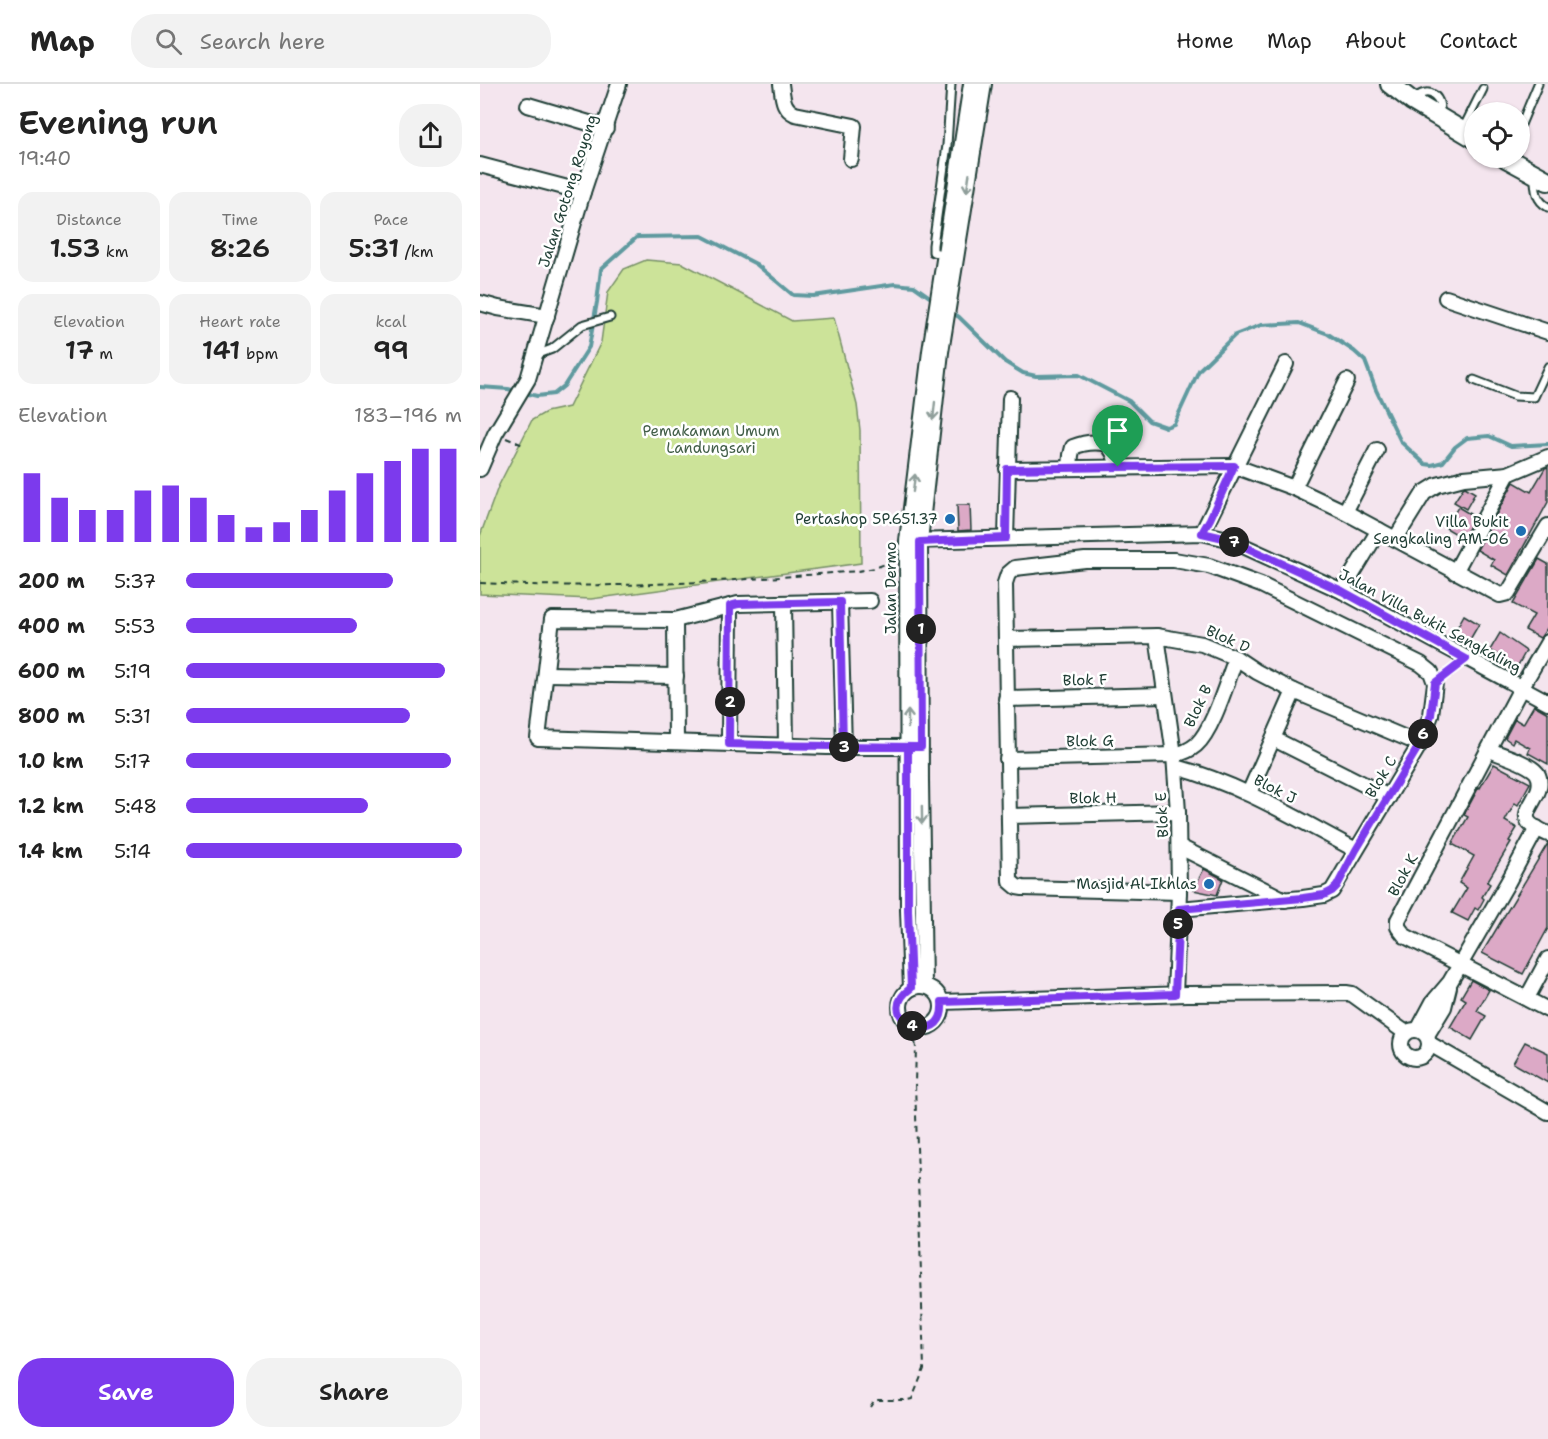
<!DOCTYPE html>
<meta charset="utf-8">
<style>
body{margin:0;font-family:"Shantell Sans",sans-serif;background:#f2f2f2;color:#222;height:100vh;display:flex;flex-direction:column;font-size:22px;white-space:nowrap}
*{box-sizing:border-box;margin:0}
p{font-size:20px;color:#767676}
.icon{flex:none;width:33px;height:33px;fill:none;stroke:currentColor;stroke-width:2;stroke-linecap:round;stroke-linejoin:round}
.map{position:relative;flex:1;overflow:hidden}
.details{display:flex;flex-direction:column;background:#fff;width:480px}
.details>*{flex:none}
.fabs{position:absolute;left:984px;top:18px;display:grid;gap:12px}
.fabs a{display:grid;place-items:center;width:66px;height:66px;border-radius:50%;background:#fff;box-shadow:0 2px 4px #0004;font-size:30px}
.pin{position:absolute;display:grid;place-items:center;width:51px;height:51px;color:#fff;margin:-62px -26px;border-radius:50% 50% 50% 0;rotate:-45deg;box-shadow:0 0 6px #0007}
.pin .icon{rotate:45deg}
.km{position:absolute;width:30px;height:30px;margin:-15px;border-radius:50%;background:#222;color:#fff;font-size:16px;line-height:30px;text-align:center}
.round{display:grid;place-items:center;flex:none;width:63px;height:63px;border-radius:24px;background:#f2f2f2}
.overview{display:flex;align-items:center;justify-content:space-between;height:102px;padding:0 18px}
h1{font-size:33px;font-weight:600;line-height:45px}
.figures{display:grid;grid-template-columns:repeat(3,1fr);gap:9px;height:102px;padding:6px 18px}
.figures div{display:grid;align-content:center;border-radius:15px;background:#f2f2f2;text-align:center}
.figures b{font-size:26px;font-weight:600}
.figures small{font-size:16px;font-weight:400}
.figures p{font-size:16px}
.chart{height:168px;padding:12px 18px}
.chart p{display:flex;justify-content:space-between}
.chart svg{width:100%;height:108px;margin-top:6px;stroke:#7c3aed;stroke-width:6}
.button{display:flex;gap:12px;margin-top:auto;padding:12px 18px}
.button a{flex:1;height:69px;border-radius:24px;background:#7c3aed;color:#fff;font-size:24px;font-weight:600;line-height:69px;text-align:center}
.button a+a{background:#f2f2f2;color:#222}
ul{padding:0 18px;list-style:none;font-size:20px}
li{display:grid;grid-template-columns:96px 72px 1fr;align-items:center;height:45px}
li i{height:15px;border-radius:8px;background:#7c3aed}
header{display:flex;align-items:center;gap:36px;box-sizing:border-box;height:84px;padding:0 30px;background:#fff;border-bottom:2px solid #e0e0e0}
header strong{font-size:28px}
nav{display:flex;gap:33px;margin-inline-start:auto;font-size:21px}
.search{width:420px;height:54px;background:#f2f2f2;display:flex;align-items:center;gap:15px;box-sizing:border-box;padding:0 21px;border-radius:24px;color:#767676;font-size:22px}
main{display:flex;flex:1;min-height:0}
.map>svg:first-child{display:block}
</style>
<header>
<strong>Map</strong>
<div class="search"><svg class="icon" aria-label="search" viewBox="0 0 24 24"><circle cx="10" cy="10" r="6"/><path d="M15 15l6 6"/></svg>Search here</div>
<nav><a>Home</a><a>Map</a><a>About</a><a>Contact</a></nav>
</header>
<main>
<section class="details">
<div class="overview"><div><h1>Evening run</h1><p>19:40</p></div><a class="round"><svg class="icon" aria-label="share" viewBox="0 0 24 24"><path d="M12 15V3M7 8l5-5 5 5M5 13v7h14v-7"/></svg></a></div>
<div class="figures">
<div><p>Distance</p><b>1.53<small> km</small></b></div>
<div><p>Time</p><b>8:26</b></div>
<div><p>Pace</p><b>5:31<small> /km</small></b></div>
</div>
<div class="figures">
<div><p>Elevation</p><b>17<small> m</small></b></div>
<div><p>Heart rate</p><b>141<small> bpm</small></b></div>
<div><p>kcal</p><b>99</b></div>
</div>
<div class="chart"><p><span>Elevation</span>183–196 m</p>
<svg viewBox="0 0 160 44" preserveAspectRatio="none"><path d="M5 44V16M15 44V26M25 44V31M35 44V31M45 44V23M55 44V21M65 44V26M75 44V33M85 44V38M95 44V36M105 44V31M115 44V23M125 44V16M135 44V11M145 44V6M155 44V6"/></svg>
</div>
<ul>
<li><b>200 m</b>5:37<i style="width:75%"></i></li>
<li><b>400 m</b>5:53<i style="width:62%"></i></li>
<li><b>600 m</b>5:19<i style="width:94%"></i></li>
<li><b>800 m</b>5:31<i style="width:81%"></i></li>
<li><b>1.0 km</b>5:17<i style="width:96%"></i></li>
<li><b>1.2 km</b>5:48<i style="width:66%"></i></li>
<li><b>1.4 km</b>5:14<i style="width:100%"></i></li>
</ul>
<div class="button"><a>Save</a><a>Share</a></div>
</section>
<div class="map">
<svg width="1068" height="1355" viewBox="0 0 1068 1355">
<rect width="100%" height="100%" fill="#f4e5ee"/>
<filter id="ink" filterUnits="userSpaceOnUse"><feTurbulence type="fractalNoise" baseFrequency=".0167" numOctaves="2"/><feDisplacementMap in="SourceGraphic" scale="12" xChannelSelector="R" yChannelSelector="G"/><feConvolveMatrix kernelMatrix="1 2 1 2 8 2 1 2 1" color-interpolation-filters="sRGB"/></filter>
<g filter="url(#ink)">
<polygon fill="#cce399" stroke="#769066" stroke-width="1.5" points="166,176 202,179 312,237 354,234 377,321 380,346 381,479 111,515 0,510 0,452 18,403 52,336 66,328 89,323 121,258 128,208 144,185"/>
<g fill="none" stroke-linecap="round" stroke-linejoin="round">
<g stroke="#5f9a9f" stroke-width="4">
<polyline points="470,227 479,233 525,278 543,289 556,292 599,291 649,317 669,337 686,343 694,340 719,286 755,251 781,241 819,239 848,250 874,267 885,277 896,306 921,358 945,380 952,381 963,378 975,363 987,354 1009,352 1031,362 1068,360"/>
<polyline points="0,303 28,305 57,312 74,310 84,302 109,263 117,218 121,185 157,153 222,152 276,180 313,211 333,212 415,200 434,202 454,216"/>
</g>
</g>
<g fill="#dca9c6" stroke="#1f3d34" stroke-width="1.5">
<polygon points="1068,383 1068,418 1028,491 1011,481 1014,476 997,466 1034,398 1051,408 1065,384"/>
<polygon points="985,403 995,409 986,425 974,418 983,404"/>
<polygon points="477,421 490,421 491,446 478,447"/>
<polygon points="978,423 995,433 983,454 966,444"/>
<polygon points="1059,475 1068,480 1068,543 1060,554 1045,546 1054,531 1033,520"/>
<polygon points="984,531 999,540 988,559 973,551"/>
<polygon points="1020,549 1046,567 1037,583 1010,566"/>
<polygon points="1054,621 1068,629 1068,680 1048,669 1050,664 1034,655 1032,659 1025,654 1035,635 1043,640"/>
<polygon points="1014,680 1050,699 1038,721 1035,719 1025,737 1037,744 1029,757 1031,758 1007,798 1010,800 1002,813 1004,815 998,826 995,824 988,837 972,829 987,804 979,799 994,772 972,760 988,733 984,731 999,703 1000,704"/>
<polygon points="1068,759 1068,844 1043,890 1002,869"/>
<polygon points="724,785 743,795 737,811 713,806"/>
<polygon points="991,896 1009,906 997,927 1006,932 992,956 970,943 986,916 981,913"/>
<polygon points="1045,958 1068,969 1068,999 1033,979"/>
</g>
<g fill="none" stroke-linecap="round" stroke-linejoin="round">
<g stroke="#1f3d34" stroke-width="11">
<g id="service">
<path d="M933,16C949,0 964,13 959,33"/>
<polyline points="1040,43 1058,0"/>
<polyline points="983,45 1003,5"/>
<path d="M1055,93C1055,105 1056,117 1068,123"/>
<polyline points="465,171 453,168 453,161 467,61 471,0"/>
<polyline points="56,271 72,265 102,241 130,233"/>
<polyline points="994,296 1035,312 1054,313 1068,283"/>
</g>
</g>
<g stroke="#1f3d34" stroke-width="18">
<g id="minor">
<path d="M301,0C303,13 302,24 315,30L374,42L371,75"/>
<polyline points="48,21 126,44"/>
<polyline points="0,81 103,108"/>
<polyline points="966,214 1068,248"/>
<polyline points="0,219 18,224 67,232"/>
<path d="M590,384L591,371L593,363C605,358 616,357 628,360L634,370L638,383"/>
<polyline points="0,385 15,350 48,295 103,108 139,0"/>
<polyline points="527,385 754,382 814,404 865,428 1020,511 1028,509 1068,442"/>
<polyline points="814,404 867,297"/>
<polyline points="865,428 897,366"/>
<polyline points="722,449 806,280"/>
<polyline points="526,454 530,314"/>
<polyline points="916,454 944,409 957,401 984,394 1028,390 1068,373"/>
<polyline points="432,457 722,449 748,455 862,507 1068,618"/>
<polyline points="975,488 1028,390"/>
<polyline points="862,507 899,446"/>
<polyline points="390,517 258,520 195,536 72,535 58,654 347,663 436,663"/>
<polyline points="360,518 364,663"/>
<polyline points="304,519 306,662"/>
<polyline points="195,536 196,658"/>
<polyline points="677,552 694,671 698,728 699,808 695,910"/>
<polyline points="526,555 677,552 722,560 756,574 777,588 814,607 940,660"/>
<polyline points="1068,558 1041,604 918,836 918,843 925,852 1068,926"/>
<polyline points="66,590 196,592"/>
<polyline points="526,615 684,611"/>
<polyline points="794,655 909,713"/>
<polyline points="249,660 250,522"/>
<path d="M1009,666C1022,671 1049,679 1057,689C1068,708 1041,724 1048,737C1051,743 1062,747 1068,750"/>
<path d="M527,675L694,671C703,669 709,667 716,661C733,646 747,597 756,574"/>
<path d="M696,683C760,700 817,735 876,766"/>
<polyline points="769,709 814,607"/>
<polyline points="529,732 698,728"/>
<polyline points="700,763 805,816"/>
<polyline points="699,825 823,814 844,811 852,807 940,660 951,631 955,599 951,588 941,580 781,501 729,482 694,476 605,476 535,484 528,490 525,499 530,797 537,803 543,804 699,808"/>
<circle cx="441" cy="923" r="21"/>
<polyline points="444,902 441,697 440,457 461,268 504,0"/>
<polyline points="431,904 428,826 427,457 450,267 491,0"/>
<polyline points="1047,914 1068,875"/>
<polyline points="462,918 707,910 866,909 872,910 926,949"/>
<circle cx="935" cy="960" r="14"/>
<polyline points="938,946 953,918 970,898 1028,798 1057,744"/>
<polyline points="947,951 964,923 969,903"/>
<polyline points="950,960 1068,1028"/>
</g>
</g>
<g stroke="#1f3d34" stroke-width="22">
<g id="tertiary">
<polyline points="910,0 932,17 994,54"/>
<polyline points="1026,74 1068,97"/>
</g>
</g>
<g stroke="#1f3d34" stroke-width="2" stroke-dasharray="6 4.5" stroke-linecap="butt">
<polyline points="26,354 43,361"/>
<path d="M0,499C126,506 253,497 378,487L395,484L415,476"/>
<polyline points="965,592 977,583"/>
<polyline points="390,1323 394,1317 398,1316 427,1316 432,1315 444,1285 435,999 436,964 433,943"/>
</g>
<use href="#service" stroke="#fff" stroke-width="7"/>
<use href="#minor" stroke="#fff" stroke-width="14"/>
<use href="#tertiary" stroke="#fff" stroke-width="18"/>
</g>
<defs><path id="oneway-shaft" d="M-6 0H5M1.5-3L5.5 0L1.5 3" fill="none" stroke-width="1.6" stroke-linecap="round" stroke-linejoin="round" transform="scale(1.5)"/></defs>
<g stroke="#8f9e9a">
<use href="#oneway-shaft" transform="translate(488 99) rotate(99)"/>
<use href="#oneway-shaft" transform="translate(454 327) rotate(96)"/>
<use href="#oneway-shaft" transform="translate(434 399) rotate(-83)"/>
<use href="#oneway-shaft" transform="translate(428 635) rotate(-90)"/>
<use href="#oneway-shaft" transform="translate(442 731) rotate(89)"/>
</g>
</g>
<g fill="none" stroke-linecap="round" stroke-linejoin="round" filter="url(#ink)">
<g stroke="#fff" stroke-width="12">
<path id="route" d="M638,383L527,385L526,454L440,458L441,663C377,662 313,662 249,660L250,522L258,520L360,518L363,663H428V826L431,904C389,934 466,969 462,918L695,910L699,825L823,814L844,811L852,807L857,802L876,766L940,660L951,631L955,599L986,575L862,507L748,455L722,449L730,435L754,382L638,383"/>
</g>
<use href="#route" stroke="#7c3aed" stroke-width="8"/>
</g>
<g fill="#1f6fb2" stroke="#fff" stroke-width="2">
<circle cx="470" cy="435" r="6"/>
<circle cx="1041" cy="447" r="6"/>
<circle cx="729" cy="800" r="6"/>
</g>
<g text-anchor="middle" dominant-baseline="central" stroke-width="5" stroke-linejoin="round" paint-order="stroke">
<g font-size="15" fill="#1f3d34" stroke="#fff">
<text transform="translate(88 107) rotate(-72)">Jalan Gotong Royong</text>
<text transform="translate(411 504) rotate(-90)">Jalan Dermo</text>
<text transform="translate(950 537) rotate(28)">Jalan Villa Bukit Sengkaling</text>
<text transform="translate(748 555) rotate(24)">Blok D</text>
<text transform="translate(605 596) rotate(-1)">Blok F</text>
<text transform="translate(718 622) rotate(-65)">Blok B</text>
<text transform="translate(610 657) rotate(-1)">Blok G</text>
<text transform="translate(901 693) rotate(-59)">Blok C</text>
<text transform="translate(795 705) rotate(27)">Blok J</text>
<text transform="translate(613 714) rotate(-1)">Blok H</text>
<text transform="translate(682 731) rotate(-93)">Blok E</text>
<text transform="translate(923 791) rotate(-62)">Blok K</text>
</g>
<g font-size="15" fill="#425e48" stroke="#fff">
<text x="231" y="347">Pemakaman Umum<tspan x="231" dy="17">Landungsari</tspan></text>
</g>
<g font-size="15" fill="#1f3d34" stroke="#fff" text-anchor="end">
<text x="458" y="435">Pertashop 5P.651.37</text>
<text x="1029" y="438">Villa Bukit<tspan x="1029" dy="17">Sengkaling AM-06</tspan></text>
<text x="717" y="800">Masjid Al Ikhlas</text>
</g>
</g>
</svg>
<div class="fabs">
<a><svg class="icon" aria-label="locate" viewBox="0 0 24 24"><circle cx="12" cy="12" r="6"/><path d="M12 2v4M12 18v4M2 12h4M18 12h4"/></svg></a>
</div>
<div class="pin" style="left:638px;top:383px;background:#1e9e55"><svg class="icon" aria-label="arrive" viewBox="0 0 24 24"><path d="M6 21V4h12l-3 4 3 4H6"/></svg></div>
<b class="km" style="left:441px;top:545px">1</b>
<b class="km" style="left:250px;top:618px">2</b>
<b class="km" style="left:364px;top:663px">3</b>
<b class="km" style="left:432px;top:942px">4</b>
<b class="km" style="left:698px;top:840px">5</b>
<b class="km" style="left:943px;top:650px">6</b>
<b class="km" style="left:754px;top:458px">7</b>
</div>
</main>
